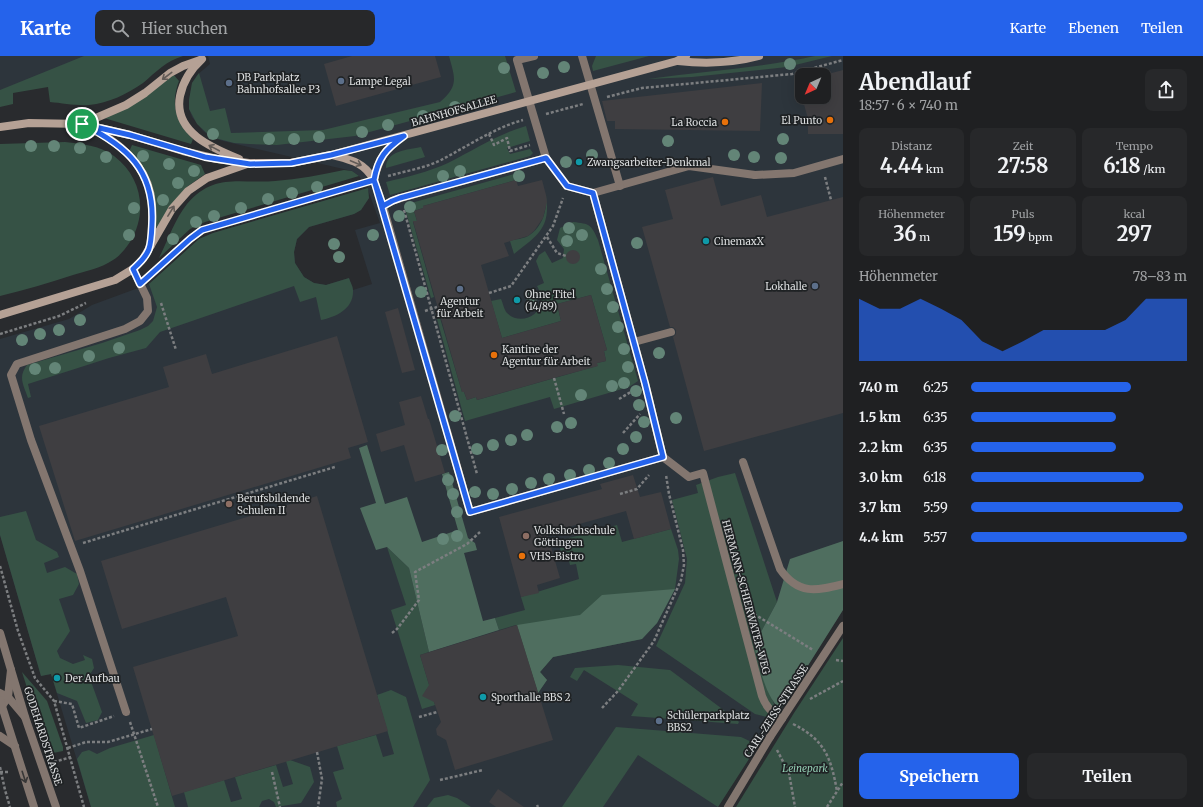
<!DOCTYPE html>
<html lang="de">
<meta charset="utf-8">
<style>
body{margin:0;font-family:Merriweather,serif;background:#27282a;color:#f1f3f6;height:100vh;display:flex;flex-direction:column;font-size:15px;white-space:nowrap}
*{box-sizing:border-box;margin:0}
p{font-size:13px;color:#a1a3a5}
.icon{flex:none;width:22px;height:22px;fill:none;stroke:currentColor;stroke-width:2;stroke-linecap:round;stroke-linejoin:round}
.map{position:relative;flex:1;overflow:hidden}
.side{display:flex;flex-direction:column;background:#1f2022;width:360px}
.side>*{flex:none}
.needle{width:26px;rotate:224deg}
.fabs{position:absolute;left:795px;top:12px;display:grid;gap:8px}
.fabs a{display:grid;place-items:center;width:36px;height:36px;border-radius:8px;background:#1f2022;box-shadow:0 4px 16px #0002,0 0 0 1px #3c3e40;font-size:20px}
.pin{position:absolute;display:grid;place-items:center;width:34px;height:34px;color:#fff;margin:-17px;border:2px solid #fff;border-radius:50%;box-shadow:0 1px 4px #0007}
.round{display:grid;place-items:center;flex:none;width:42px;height:42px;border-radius:8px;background:#27282a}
.head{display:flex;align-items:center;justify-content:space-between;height:68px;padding:0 16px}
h1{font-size:22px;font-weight:700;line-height:30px}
.figures{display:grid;grid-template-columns:repeat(3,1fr);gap:6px;height:68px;padding:4px 16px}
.figures div{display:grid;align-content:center;border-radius:8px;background:#27282a;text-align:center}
.figures b{font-size:20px;font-weight:700}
.figures small{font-size:11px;font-weight:400}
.figures p{font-size:11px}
.chart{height:112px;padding:8px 16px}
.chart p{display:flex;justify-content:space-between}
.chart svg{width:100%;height:72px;margin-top:4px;fill:#2563eb;opacity:.7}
.primary-button{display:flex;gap:8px;margin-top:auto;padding:8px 16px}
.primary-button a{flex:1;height:46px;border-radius:8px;background:#2563eb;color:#fff;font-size:16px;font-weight:700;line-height:46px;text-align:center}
.primary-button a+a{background:#27282a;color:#f1f3f6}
ul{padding:0 16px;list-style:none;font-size:13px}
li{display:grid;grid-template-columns:64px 48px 1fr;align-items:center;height:30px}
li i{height:10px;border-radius:5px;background:#2563eb}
header{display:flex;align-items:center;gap:24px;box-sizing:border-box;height:56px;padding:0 20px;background:#2563eb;color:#fff}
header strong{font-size:19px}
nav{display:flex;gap:22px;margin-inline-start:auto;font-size:14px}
.search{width:280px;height:36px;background:#27282a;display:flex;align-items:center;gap:10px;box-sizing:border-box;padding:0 14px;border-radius:8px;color:#a1a3a5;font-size:15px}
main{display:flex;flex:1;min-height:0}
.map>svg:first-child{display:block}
</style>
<header>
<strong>Karte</strong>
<div class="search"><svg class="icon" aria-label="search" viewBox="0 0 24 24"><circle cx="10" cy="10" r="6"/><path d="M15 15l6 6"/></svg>Hier suchen</div>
<nav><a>Karte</a><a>Ebenen</a><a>Teilen</a></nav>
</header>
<main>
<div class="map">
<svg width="843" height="751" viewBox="0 0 843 751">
<rect width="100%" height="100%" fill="#292b2e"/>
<g fill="#2d353c" fill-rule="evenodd">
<polygon points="0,0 141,0 0,39"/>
<path d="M208,0H843V554L718,751H91L51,618L41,620L0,479V283L69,263L92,249L149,228L199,183L213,177L368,132L359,120L352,115L223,85L211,81L203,75L192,61L189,53V44L192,27L197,19L210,8ZM802,19H824V41H802ZM368,134L380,167L355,174L372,228L353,234L349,222L326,229L314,227L304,221L295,207L294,196L297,183L309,171L354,158L361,154L369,142Z"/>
</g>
<g fill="#365245">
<path d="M84,0H183C166,5 156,16 143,27C127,38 109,47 89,49C77,50 62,47 50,46L48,31L13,37V48L0,51V34Z"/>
<path d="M449,0H505L516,36L355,80L277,89L249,88L234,87L211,81L197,68L189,53V44L192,27L199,17L210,55L225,52L231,77L323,74L440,46C459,30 455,22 449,0Z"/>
<polygon points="596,0 649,0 593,15 592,10"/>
<path d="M815,0H832L787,11L692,21L648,23C703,15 760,12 815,0Z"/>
<path d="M173,18L179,25C170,48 176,67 193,83L191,88L104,62Z"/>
<path d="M526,70L530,85L507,92L510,98L530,93L533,97L530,100L390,139L386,126C407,121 428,116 448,107C474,94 498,78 526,70Z"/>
<path d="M65,86C82,88 99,89 114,100C142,121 148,157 130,186C125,193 120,200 113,204C101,212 87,215 73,219C49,227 25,234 0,240V88Z"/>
<path d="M132,89L201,109L205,118L188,130L180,138L160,172L153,170C154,134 157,123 129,96Z"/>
<path d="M421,91L425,101L386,112C386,94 408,94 421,91Z"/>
<path d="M344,114L352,115L359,120L205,166L190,173L159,202C168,184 175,163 187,148C214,116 240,128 275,125C298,123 321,119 344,114Z"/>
<polygon points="514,118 516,124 423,150 423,152 414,155 417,165 413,166 434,241 431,242 404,149"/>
<path d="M368,132L369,142L361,154L354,158L309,171L297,183L294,196L295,207L304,221L314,227L326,229L349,222C350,226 353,230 353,234C354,253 336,261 321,264L316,241L300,246L294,230L160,276L146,292L109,302L28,328L31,341L28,342C23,328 18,321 27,309L102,287L140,274L148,270L153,265L157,251L149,228L199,183L213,177Z"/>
<path d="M546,139C551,172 538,179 514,198L510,185C516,183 523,183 528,180C543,171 547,154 546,139Z"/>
<path d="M573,166C590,168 591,168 598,184L638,325L629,331L554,353L550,341L465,365L437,263L440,262L462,336H464L467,344L476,341L477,344L597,310V307L606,305L604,295L607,294L591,239L557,248L561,265L502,282L491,245L501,243C503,247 504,254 507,257C519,269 540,261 541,245C542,240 539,234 537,230L544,227L536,205L539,199L545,195L552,207L563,202L564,193L557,184L560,172Z"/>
<polygon points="735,417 777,546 754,589 774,648 780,654 774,663 755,658 656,590 685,527 687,503 672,444 698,437 696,429 718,421"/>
<polygon points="26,455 36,484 57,496 59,501 44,507 47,517 65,511 77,518 79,528 73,539 59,543 70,575 57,595 60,602 73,608 85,604 83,599 92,603 94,612 89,620 102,656 98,664 86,667 77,645 57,637 51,618 41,620 0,479 0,461"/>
<polygon points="617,469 622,486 671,473 678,494 679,503 675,533 657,567 642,583 553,601 540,616 547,624 538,637 516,569 499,574 495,562 525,554 521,541 579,523 576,508 570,509 566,494 561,496 558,485"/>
<polygon points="387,491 409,512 429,596 420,599 430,632 427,633 425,636 433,643 435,649 422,653 391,554 406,549"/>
<polygon points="843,582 843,751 736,751 794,657"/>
<polygon points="618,609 670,614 737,664 739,666 738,668 631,660 638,648 584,614 577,625 570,621 575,612"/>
<polygon points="22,616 47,645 63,691 63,695 48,698"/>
<polygon points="391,634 406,641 430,724 413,751 337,751 336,746 342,743 333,716 344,713 337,690 376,679 383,701 394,698 377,639"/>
<polygon points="616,671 741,681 758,689 718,751 638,699 603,751 562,751"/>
<polygon points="154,679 175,751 91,751 77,703 82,696 89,694 97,698 110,692"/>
<polygon points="290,704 310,711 314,726 301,747 276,751 274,746 269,743 262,745 259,751 188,751 184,736 224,724 231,746 242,743 235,721 276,709 283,731 293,728 286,705"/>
<polygon points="448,739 457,742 471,751 427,751 434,742"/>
</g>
<g fill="#4f6e5f">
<polygon points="367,389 385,448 407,441 422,486 458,474 442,418 449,416 468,482 475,487 477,494 464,497 483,565 495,562 499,574 429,596 409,512 387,491 376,494 360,452 376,447 359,392"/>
<path d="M843,485V554L780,654C764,637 760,612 754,589L777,546L790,503Z"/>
<polygon points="675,533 657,567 642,583 553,601 540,616 547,624 538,637 517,569 580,559 602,539"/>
</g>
<g fill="#3f3e41">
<polygon points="352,0 435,0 441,21 336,50 324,8"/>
<polygon points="843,14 843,78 808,78 808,63 802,41 824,41 824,19"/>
<polygon points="762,27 760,75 615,73 615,65 607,65 602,45"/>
<polygon points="713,121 721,150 761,139 767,161 843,141 843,357 704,395 673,281 676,278 676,274 673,271 670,271 642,171 673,163 665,134"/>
<polygon points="516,124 518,130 542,124 546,139 547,146 543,162 534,175 528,180 504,187 509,200 481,209 502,282 561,265 557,248 591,239 607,294 604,295 606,305 597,307 598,310 561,320 477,344 476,341 467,344 464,336 462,336 413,165 417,165 414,155 423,152 423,150"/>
<circle cx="573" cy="201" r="7"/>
<polygon points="398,252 415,314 402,317 385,256"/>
<polygon points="337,280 368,386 348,392 351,402 75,485 39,370 169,331 163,311 206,298 212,318"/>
<polygon points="421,340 428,363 429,363 445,417 415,426 404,389 381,396 376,378 405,369 399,346"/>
<polygon points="633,419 640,441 661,436 671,473 634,483 626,455 547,477 560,522 537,529 539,537 521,541 499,461 602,433 600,428"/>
<polygon points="317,440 388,675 172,740 133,611 238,580 226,541 122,573 101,505"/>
<polygon points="517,569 553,684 455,714 446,684 437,679 436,673 441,666 434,646 422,640 429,629 420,599"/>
<polygon points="498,733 524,751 496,751 489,746"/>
</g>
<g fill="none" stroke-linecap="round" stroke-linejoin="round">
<g stroke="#7c7e80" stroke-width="2.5" stroke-dasharray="3 2" stroke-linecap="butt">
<polyline points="607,41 642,32 792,18 843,4"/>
<polyline points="546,58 583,48"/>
<polyline points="489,78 494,89 507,82 510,95 530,89"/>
<path d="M388,120C406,115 425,112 441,104C468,90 494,72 523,64"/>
<polyline points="825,121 831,144"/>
<polyline points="404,154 477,418"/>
<polyline points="547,181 557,197 566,200"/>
<polyline points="149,220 190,183 202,174 362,127"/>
<polyline points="489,237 511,230 553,170 563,142"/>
<polyline points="161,247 176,294"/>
<polyline points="425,255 437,251"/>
<polyline points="0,278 59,260 86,247"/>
<polyline points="554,322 564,358"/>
<polyline points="619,343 634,334"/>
<polyline points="623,377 640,358"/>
<polyline points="620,438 637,433 649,419"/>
<polyline points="83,487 335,411"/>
<polyline points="0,510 18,575 35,622 54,645 84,751"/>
<polyline points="754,558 813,594"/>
<polyline points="392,577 397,573 419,544 415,516 467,488 480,476"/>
<polyline points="836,604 843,605"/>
<polyline points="810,643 843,625"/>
<polyline points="54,645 72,648 79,672 114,660"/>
<polyline points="602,652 618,635 654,585 681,524 684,509 683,494 669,438 666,419"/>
<polyline points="419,661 437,656"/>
<polyline points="130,666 158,751"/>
<path d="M793,668C825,684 831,702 837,735"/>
<polyline points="68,692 86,686 108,686 152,673"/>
<polyline points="777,694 789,717 795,751"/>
<polyline points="317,696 322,723 318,751"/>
<polyline points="54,706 71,701"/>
<polyline points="0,711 5,734 10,751"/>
<polyline points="0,716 10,716"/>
<polyline points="272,716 280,751"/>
<polyline points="440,724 483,714"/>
<polyline points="537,749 538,751"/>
<polyline points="827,751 843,726"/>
</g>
<g stroke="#83766f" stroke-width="8">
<polyline points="755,119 794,117 843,103"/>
<path d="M383,150L470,456L663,401L689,421L703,417L762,640C766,651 772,657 782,663"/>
<path d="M743,406L780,513C798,539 816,535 843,528"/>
<polyline points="126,656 80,515 31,384 11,319 17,308 125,273 140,265 148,255 147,242 133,213"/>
<polyline points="770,681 843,570"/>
</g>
<g stroke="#83766f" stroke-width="8">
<polyline points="534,0 517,4 546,102 567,130 593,137 689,110 755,119"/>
<polyline points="582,0 620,130"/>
<polyline points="593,137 645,327 663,401"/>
<polyline points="383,150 392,145 401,142 546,102"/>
<polyline points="634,286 671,276"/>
</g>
<g stroke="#83766f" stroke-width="8">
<polyline points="374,124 383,150"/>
<polyline points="0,637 8,641 25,661"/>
<polyline points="0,653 8,641 11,614"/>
<polyline points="0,680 15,690"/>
<polyline points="728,751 770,681"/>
</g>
<g stroke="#83766f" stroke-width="8">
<polyline points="0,577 25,661 56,751"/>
<polyline points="0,644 34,751"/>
</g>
<g stroke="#b5a195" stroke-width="8">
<path d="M202,3C191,13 183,25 180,40C173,76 212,92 239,103"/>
<path d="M678,5C705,8 733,7 759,0"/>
<polyline points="82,68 126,49 145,37 170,17 183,10 200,4"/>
<polyline points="0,71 29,67 82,68 130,79 183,95 217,103 249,107 291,107 331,99 677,5 686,0"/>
<path d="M95,74C124,90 150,114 152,149C153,162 152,175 151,189"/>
<path d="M332,99C351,104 364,106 374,124"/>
<path d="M374,124C378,105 385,93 400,82"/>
<polyline points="0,259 115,224 133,213 143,203 172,153 188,135 207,122 247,108"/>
</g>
</g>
<g fill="#638577">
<circle cx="790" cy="8" r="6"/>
<circle cx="564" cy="11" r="6"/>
<circle cx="504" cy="12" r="6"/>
<circle cx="543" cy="17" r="6"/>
<circle cx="455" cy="51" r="6"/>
<circle cx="423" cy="60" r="6"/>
<circle cx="388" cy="69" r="6"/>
<circle cx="362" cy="76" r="6"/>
<circle cx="213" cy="78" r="6"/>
<circle cx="319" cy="81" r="6"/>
<circle cx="269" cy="83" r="6"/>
<circle cx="294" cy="83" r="6"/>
<circle cx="783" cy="83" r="6"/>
<circle cx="668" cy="85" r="6"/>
<circle cx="31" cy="90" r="6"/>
<circle cx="54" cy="90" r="6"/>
<circle cx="80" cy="92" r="6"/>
<circle cx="592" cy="99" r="6"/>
<circle cx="734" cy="99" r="6"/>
<circle cx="143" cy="100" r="6"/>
<circle cx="106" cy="101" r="6"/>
<circle cx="754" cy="101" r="6"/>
<circle cx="781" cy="102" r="6"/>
<circle cx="566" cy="106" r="6"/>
<circle cx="169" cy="108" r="6"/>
<circle cx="194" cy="115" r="6"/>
<circle cx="460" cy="115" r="6"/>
<circle cx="443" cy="120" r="6"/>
<circle cx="519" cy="120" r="6"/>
<circle cx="178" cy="127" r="6"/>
<circle cx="317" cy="131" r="6"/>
<circle cx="292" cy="137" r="6"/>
<circle cx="268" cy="143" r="6"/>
<circle cx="163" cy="144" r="6"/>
<circle cx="410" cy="151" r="6"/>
<circle cx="134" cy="152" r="6"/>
<circle cx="241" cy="152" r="6"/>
<circle cx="214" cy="160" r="6"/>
<circle cx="399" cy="160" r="6"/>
<circle cx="196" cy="166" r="6"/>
<circle cx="569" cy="172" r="6"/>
<circle cx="129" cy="179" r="6"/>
<circle cx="373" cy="179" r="6"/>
<circle cx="582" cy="179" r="6"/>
<circle cx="173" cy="183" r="6"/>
<circle cx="567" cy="185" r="6"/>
<circle cx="637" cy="187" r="6"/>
<circle cx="334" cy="188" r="6"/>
<circle cx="339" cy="201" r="6"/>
<circle cx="601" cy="213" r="6"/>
<circle cx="607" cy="233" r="6"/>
<circle cx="421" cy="236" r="6"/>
<circle cx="532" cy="241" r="6"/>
<circle cx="613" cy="251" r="6"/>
<circle cx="80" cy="264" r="6"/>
<circle cx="618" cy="271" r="6"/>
<circle cx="59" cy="274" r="6"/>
<circle cx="40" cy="278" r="6"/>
<circle cx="22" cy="284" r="6"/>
<circle cx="119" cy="292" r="6"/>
<circle cx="624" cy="293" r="6"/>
<circle cx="659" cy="297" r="6"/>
<circle cx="89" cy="300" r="6"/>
<circle cx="628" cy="311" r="6"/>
<circle cx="55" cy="312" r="6"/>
<circle cx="35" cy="313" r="6"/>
<circle cx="624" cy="327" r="6"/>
<circle cx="612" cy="330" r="6"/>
<circle cx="636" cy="335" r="6"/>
<circle cx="581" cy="339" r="6"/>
<circle cx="639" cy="349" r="6"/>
<circle cx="455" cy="360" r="6"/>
<circle cx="676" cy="362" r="6"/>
<circle cx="644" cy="366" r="6"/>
<circle cx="571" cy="367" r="6"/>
<circle cx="557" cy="371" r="6"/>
<circle cx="527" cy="379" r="6"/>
<circle cx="636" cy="381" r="6"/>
<circle cx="511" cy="384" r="6"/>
<circle cx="493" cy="389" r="6"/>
<circle cx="477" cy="393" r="6"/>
<circle cx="623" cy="393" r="6"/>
<circle cx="442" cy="394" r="6"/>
<circle cx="609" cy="407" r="6"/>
<circle cx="589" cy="414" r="6"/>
<circle cx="570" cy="419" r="6"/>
<circle cx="549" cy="423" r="6"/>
<circle cx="448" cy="424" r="6"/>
<circle cx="531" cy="427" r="6"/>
<circle cx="512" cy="433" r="6"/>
<circle cx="475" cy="436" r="6"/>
<circle cx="453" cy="438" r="6"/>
<circle cx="493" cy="438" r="6"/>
<circle cx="457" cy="456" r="6"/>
<circle cx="457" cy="480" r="6"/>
<circle cx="443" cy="483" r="6"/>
</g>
<defs><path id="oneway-shaft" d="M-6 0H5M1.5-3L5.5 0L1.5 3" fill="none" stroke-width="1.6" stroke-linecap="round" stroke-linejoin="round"/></defs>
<g stroke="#625b57">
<use href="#oneway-shaft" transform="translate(167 20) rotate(143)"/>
<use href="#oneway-shaft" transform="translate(214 92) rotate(-152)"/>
<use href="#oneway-shaft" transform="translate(356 107) rotate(23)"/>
<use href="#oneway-shaft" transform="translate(171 155) rotate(-58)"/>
</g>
<use stroke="#383737" href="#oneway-shaft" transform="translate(24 721) rotate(72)"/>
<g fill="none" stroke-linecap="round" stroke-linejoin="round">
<g stroke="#fff" stroke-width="8">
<path id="route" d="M82,68C127,90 155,114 152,168C151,191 151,197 133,213L140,228L190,183L202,174L374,124L383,150L392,145L400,142L546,102L567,130L593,137L645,327L663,401L470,456L374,124C378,101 386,93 404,80L331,99L291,107L250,108L205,101L130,79L82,68"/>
</g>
<use href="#route" stroke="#2563eb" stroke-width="5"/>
</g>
<g fill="#5c6f8a" stroke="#1f2224" stroke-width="1.5">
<circle cx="341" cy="25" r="4"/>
<circle cx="229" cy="27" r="4"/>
<circle cx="815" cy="230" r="4"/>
<circle cx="460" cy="233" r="4"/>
<circle cx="659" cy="665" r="4"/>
</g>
<g fill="#e8710a" stroke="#1f2224" stroke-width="1.5">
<circle cx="830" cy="64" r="4"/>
<circle cx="725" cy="66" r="4"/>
<circle cx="494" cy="299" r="4"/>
<circle cx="522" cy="500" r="4"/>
</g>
<g fill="#0f9aa8" stroke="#1f2224" stroke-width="1.5">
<circle cx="579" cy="106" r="4"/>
<circle cx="706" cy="185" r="4"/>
<circle cx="517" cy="244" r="4"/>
<circle cx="57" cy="622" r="4"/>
<circle cx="483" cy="641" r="4"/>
</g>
<g fill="#8d6e63" stroke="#1f2224" stroke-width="1.5">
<circle cx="229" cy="448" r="4"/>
<circle cx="526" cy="480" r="4"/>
</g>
<g text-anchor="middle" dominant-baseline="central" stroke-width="3.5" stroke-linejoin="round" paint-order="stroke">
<g font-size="10" fill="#dcdedf" stroke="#1f2224" text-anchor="start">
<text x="237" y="21">DB Parkplatz<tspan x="237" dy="12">Bahnhofsallee P3</tspan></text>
<text x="349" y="25">Lampe Legal</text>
<text x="822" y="64" text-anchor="end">El Punto</text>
<text x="717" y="66" text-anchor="end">La Roccia</text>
<text x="587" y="106">Zwangsarbeiter-Denkmal</text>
<text x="714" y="185">CinemaxX</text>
<text x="807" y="230" text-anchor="end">Lokhalle</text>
<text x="525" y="238">Ohne Titel<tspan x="525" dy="12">(14/89)</tspan></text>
<text x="460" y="245" text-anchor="middle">Agentur<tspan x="460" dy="12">für Arbeit</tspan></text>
<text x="502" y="293">Kantine der<tspan x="502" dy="12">Agentur für Arbeit</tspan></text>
<text x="237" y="442">Berufsbildende<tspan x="237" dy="12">Schulen II</tspan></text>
<text x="534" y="474">Volkshochschule<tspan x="534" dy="12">Göttingen</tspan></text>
<text x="530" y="500">VHS-Bistro</text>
<text x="65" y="622">Der Aufbau</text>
<text x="491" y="641">Sporthalle BBS 2</text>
<text x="667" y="659">Schülerparkplatz<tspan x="667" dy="12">BBS2</tspan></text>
</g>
<g font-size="10" fill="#dcdedf" stroke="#1f2224">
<text transform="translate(454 55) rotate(-16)">BAHNHOFSALLEE</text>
<text transform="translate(746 541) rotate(75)">HERMANN-SCHIERWATER-WEG</text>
<text transform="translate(776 655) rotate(-57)">CARL-ZEISS-STRASSE</text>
<text transform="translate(43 680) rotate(72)">GODEHARDSTRASSE</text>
</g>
<g font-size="10" font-style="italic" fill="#93ceb3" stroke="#1f2224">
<text x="805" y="712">Leinepark</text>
</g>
</g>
</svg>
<div class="fabs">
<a><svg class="needle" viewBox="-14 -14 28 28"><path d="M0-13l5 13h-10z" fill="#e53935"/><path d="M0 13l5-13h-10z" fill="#a1a3a5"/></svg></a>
</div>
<div class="pin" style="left:82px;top:68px;background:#1e9e55"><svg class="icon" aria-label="arrive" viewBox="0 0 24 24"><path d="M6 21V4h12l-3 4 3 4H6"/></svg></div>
</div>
<section class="side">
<div class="head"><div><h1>Abendlauf</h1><p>18:57 · 6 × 740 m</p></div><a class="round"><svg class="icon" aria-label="share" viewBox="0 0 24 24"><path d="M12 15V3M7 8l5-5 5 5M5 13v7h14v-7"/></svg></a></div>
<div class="figures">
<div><p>Distanz</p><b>4.44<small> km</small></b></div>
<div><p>Zeit</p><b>27:58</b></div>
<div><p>Tempo</p><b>6:18<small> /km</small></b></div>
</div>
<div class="figures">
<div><p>Höhenmeter</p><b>36<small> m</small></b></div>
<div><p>Puls</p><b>159<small> bpm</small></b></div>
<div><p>kcal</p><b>297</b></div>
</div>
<div class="chart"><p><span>Höhenmeter</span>78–83 m</p>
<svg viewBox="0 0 160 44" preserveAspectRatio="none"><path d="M0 44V6L10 12L20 12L30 6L40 12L50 19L60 32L70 38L80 32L90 25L100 25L110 25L120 25L130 19L140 6L150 6L160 6V44z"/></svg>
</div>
<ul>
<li><b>740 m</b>6:25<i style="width:74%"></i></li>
<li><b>1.5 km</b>6:35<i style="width:67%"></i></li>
<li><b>2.2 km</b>6:35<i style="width:67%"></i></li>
<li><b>3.0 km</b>6:18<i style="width:80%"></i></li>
<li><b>3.7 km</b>5:59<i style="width:98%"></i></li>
<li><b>4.4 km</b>5:57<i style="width:100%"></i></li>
</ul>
<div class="primary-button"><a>Speichern</a><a>Teilen</a></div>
</section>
</main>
